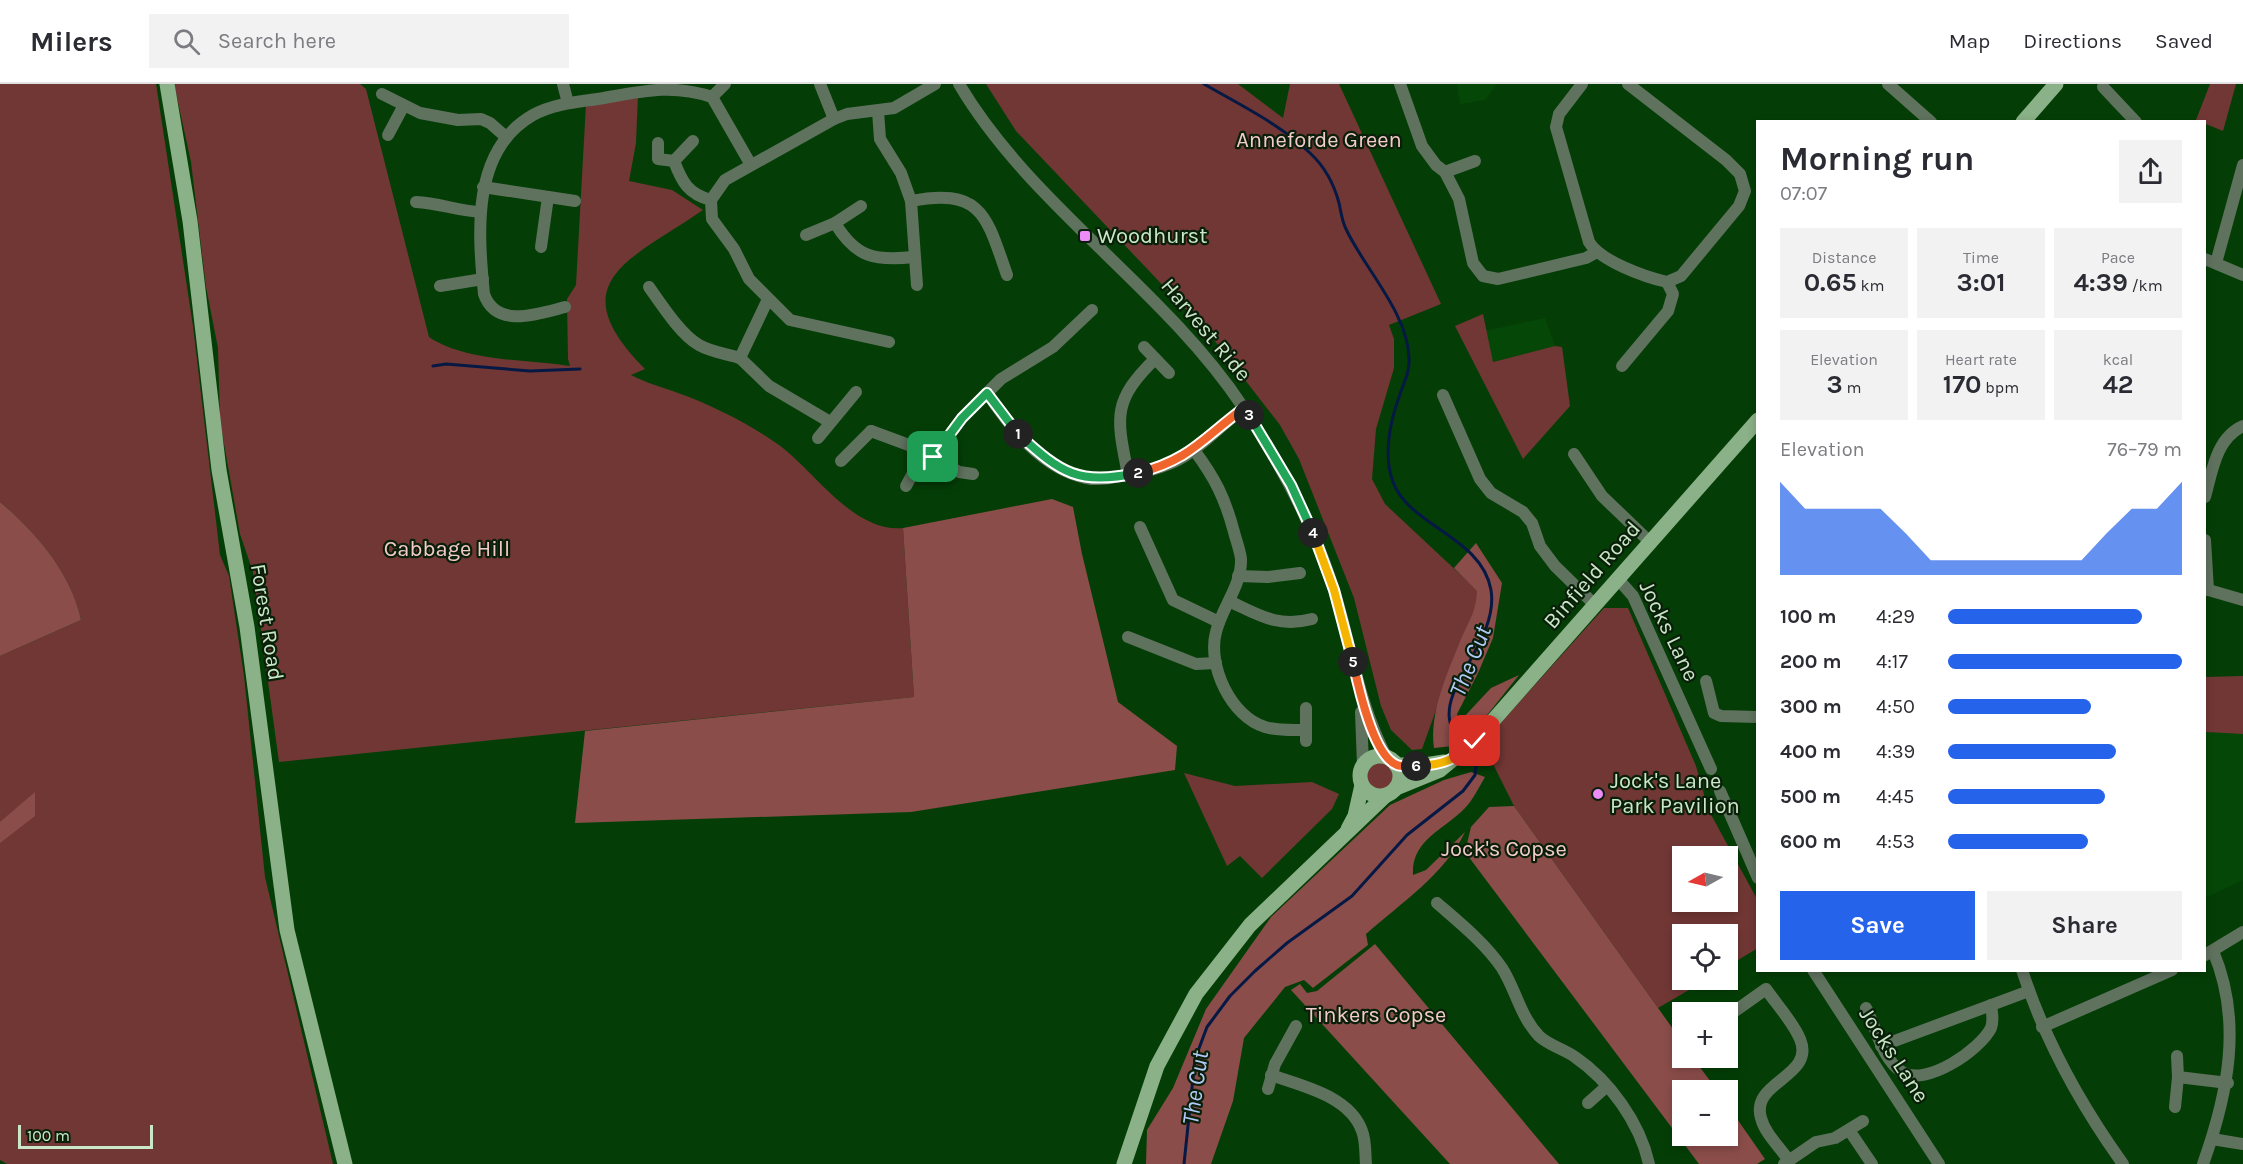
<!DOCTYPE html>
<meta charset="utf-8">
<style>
body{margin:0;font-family:Karla,sans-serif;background:#f2f2f3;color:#2b2b33;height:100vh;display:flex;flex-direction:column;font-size:22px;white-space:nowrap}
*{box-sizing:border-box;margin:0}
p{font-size:20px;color:#7c7c81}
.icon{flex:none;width:33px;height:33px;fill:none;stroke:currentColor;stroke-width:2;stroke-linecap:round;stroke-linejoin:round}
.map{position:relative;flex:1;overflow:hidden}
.panel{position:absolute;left:1756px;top:36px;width:450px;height:852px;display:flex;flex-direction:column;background:#fff;border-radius:0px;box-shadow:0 3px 9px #0003}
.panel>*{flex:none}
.needle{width:39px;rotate:262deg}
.buttons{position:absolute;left:1672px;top:762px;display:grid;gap:12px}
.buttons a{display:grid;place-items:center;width:66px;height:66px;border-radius:0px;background:#fff;box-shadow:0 3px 9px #0003;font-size:30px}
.scale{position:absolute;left:18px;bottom:15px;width:135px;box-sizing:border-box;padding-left:6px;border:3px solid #cbe7c8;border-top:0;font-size:16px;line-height:21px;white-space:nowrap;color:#cbe7c8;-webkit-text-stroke:4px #091f09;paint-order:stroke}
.pin{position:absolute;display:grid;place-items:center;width:51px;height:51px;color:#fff;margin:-26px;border-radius:12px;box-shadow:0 3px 9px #0006}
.km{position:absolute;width:30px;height:30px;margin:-15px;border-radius:50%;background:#222;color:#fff;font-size:16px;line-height:30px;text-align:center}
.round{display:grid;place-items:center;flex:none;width:63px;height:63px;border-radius:0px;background:#f2f2f3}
.headline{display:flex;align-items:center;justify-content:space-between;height:102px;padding:0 24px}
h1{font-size:33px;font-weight:700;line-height:45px}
.stats{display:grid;grid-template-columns:repeat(3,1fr);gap:9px;height:102px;padding:6px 24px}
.stats div{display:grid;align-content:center;border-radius:0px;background:#f2f2f3;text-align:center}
.stats b{font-size:26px;font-weight:700}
.stats small{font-size:16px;font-weight:400}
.stats p{font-size:16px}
.chart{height:168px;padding:12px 24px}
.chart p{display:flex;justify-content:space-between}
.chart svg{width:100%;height:108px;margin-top:6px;fill:#2563eb;opacity:.7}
.cta{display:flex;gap:12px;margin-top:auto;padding:12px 24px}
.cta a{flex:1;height:69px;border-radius:0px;background:#2563eb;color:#fff;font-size:24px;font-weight:700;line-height:69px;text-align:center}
.cta a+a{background:#f2f2f3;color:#2b2b33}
ul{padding:0 24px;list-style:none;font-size:20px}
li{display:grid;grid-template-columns:96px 72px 1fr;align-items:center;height:45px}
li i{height:15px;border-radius:8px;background:#2563eb}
header{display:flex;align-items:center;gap:36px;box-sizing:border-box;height:84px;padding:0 30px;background:#fff;border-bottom:2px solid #e1e1e2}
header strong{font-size:28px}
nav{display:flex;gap:33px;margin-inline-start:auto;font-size:21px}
.search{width:420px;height:54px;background:#f2f2f3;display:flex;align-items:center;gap:15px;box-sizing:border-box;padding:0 21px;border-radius:0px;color:#7c7c81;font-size:22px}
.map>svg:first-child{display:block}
</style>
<header>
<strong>Milers</strong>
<div class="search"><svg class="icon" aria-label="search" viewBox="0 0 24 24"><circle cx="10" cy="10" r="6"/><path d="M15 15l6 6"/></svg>Search here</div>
<nav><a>Map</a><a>Directions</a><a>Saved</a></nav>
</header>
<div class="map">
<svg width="2243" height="1080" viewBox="0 0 2243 1080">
<rect width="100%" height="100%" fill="#043e06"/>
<g fill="#054707">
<polygon points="1457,0 1497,0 1485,16 1460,20"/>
<polygon points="1545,234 1555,262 1492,278 1485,247"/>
<polygon points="2205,648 2243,650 2243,796 2205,814"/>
</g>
<g fill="#713735" fill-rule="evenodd">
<path d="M0,0H156L193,242L220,471L229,492L244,592L265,793L333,1080H7L0,1076V572L81,536C71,489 36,448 0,418Z"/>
<path d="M174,0H360L366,5L429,253C466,278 526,275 570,282L568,275L567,215L576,201L586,20L638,10L636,59L629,97L672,106L703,126C632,175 558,198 645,285L631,291C646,299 662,303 678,309C712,321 747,339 776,359C813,384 852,449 903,444L914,613L279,678L253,488L240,450L220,337L218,264L206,203L191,78Z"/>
<polygon points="986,0 1238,0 1283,34 1290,0 1339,0 1441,220 1389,241 1394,255 1394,284 1376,345 1372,395 1385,420 1478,507 1476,526 1462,554 1422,665 1412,666 1391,646 1381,622 1354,514 1299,375 1280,341 1211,252 1016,47"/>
<polygon points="2210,0 2236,0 2223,47 2196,36"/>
<polygon points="1483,230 1493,278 1555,262 1562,263 1570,322 1523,375 1455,242"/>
<path d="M1604,524H1628L1696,682L1708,725L1758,817V864L1728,882V850H1683V896H1706L1658,924L1514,722L1484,662L1489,652ZM1683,772H1728V818H1683Z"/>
<polygon points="2243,592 2243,650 2205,648 2205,593"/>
<circle cx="1381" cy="693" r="14"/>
<polygon points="1184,689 1235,702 1312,698 1339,710 1332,725 1262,794 1240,772 1227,782"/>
</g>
<g fill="#8b4d4a">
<polygon points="1052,415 1073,423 1082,470 1118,618 1177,662 1175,686 911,728 575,739 585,647 914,613 903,444"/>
<path d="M0,418C36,448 71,489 81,536L0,572Z"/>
<path d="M1476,459L1502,499L1493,554L1478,589L1457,630L1458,635H1462L1491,604L1519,591L1480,640L1453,662L1434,664C1429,628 1448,588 1461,555C1469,537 1476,528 1477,507L1454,484Z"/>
<path d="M1471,688L1485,693C1479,703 1473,716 1465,724C1444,746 1411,756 1413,791L1426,786L1465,748C1445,790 1401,819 1366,850L1368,861L1313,904L1304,896L1285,903L1244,954L1233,1017L1211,1080H1146L1147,1046L1173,1004L1206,925L1271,833L1390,721L1444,696Z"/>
<polygon points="35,708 35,732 0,759 0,738"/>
<polygon points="1514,722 1683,959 1683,974 1693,974 1717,1006 1683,1006 1683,1052 1728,1052 1728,1022 1765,1075 1757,1080 1699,1080 1465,768 1471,743 1489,723"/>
<polygon points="1375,860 1559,1080 1450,1080 1291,906 1300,900 1307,909 1317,907"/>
</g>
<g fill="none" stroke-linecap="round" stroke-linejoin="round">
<g stroke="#061944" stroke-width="3">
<path d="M1204,0C1240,21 1280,40 1310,69C1324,82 1334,100 1339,119C1341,128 1342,137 1346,145C1364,184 1408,229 1409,274C1410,289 1403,300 1399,313C1390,338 1383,372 1393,398C1409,442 1482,453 1491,506C1499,555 1441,601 1450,638C1452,646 1459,654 1464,661"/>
<polyline points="433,282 446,280 530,287 580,285"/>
<polyline points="1184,1080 1195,975 1207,943 1230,912 1255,887 1287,859 1352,812 1407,751 1463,707 1475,691 1476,681 1469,669"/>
</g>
<g stroke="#5f725e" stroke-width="12">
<polyline points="563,0 568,19"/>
<polyline points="820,0 834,35"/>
<path d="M959,0C1031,122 1163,203 1243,323C1281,380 1313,440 1334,506C1352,564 1358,619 1387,674"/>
<polyline points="1400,0 1422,62 1436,81 1445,88 1459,115 1473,179 1483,192 1498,195 1586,174 1595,169"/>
<path d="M1582,0L1559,30L1556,43L1589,158C1600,177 1645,193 1667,198"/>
<polyline points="1628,0 1726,76 1740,90 1745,107 1739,122 1681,192 1667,198"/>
<polyline points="1888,0 1931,38"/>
<polyline points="2103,3 2136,38"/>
<polyline points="382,10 420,29 458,36 481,35 490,39 506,53"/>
<polyline points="712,13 725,0"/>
<polyline points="878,27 880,55 901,89 911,117 917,201"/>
<polyline points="388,51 403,23"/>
<polyline points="658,59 658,75 674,77"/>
<path d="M674,77C682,98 688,110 711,116"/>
<polyline points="674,77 693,57"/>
<polyline points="1445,88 1475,77"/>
<polyline points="483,103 575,117"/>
<path d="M911,117C983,103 987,134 1007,191"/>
<path d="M416,118C439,119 458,127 481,128"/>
<path d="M835,139C856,174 875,177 914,173"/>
<polyline points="806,151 835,139 861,122"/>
<polyline points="541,163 548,113"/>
<polyline points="2205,175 2243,191"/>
<polyline points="2216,179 2243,81"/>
<polyline points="440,202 483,195"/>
<path d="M649,203C661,220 681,251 699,261C711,268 727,270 740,274"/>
<polyline points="768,215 740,274 769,302 830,338"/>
<path d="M565,223C538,230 496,245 484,210C478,149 471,66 533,31C555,19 580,18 604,14C643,7 673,0 712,13L751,81"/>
<polyline points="889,258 790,236 749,195 734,165 712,135 711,116 725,96 834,35 847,30 894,24 935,0"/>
<polyline points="1144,263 1169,289"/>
<polyline points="1622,282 1668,227 1673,210 1667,198"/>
<path d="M987,309C1011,344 1042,385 1086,394C1100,397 1117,393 1131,390C1149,387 1168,382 1183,373C1205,360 1223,339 1244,324"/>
<polyline points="1443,311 1480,395 1491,409 1523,428 1532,439 1540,462 1555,482 1595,521"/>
<polyline points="871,347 925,367 959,388 973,390"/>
<polyline points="818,354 856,308"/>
<path d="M1194,366C1215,394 1225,414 1234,448C1236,456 1240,466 1241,475C1242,501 1222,523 1216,548C1207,581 1231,633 1265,643C1278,647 1292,646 1306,646"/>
<polyline points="1574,370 1602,412 1651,459"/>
<polyline points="933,373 962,334 1001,295 1053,263 1092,226"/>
<polyline points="841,377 871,347"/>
<path d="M1128,391C1117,334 1111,318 1155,275"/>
<polyline points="906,402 925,367"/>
<path d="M2205,413C2212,388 2216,354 2243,342"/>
<polyline points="1140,443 1173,516 1219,538"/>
<polyline points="2205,456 2208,506"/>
<polyline points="1238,492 1268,493 1300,489"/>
<polyline points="1618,495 1633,512 1711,685"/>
<polyline points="2205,505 2243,516"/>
<path d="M1229,517C1259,531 1278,544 1312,535"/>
<polyline points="1128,553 1196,580 1216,579"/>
<polyline points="1706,597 1714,629 1721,632 1758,633"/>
<polyline points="1306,624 1306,657"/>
<polyline points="1361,628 1363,681"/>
<polyline points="1720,707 1758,794"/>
<path d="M1437,819C1460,839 1485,859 1502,884C1516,906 1520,932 1539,952C1548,961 1564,965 1575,973C1610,997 1640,1039 1649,1080"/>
<polyline points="2205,871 2243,848"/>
<polyline points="1813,886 1939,1080"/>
<path d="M2022,886C2045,957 2080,1020 2123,1080"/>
<path d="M1866,924C1877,945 1881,974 1902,988C1926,1003 1980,966 1991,944C1994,936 1992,929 1991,921"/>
<path d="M1728,932L1766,905C1777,921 1793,938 1800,955C1816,993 1750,997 1761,1034C1765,1050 1780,1063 1789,1077"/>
<polyline points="2042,943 2172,886"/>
<polyline points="1881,962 2029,907"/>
<path d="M1271,991C1302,1002 1350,1012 1362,1047C1366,1057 1365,1069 1366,1080"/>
<polyline points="2178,993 2228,999"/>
<polyline points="1268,1005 1275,980 1296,942"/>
<polyline points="1588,1019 1606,1003"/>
<polyline points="2175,1023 2178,993 2177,972"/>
<polyline points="1849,1046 1872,1080"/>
<polyline points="2212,1055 2243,1060"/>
<polyline points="1784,1080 1816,1058 1835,1054 1863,1037"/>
<path d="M2203,1080C2228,1010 2243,937 2213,867"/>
</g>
<g stroke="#8ab187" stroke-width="15">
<polyline points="167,0 190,137 219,386 247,543 287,846 345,1080"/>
<polyline points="2023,38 2056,0"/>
<circle cx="1380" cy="692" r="20"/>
<polyline points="1396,681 1425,681 1444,678"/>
<polyline points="1396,704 1440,686 1475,657 1758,336"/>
<polyline points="1348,745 1355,732 1362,701"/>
<polyline points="1124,1080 1157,982 1196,910 1250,841 1386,711"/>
</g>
</g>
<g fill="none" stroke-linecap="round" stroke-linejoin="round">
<g stroke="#fff" stroke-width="12">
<polyline id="split-1" points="933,373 962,334 987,309 1018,350"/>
</g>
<g stroke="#fff" stroke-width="12">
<path id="split-2" d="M1018,350C1062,390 1078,401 1138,389"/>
</g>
<g stroke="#fff" stroke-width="12">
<path id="split-3" d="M1138,389C1190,376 1203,354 1244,324L1249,331"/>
</g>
<g stroke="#fff" stroke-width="12">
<polyline id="split-4" points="1249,331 1291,401 1313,449"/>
</g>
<g stroke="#fff" stroke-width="12">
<polyline id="split-5" points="1313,449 1334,506 1353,578"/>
</g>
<g stroke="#fff" stroke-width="12">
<path id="split-6" d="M1353,578C1358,601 1373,672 1397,681C1402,683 1411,682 1416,682"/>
</g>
<g stroke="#fff" stroke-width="12">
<path id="split-7" d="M1416,682C1444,681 1455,676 1475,657"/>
</g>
<use href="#split-1" stroke="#22a559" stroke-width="8"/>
<use href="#split-2" stroke="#22a559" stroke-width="8"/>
<use href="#split-3" stroke="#f0652b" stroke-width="8"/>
<use href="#split-4" stroke="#22a559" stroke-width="8"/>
<use href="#split-5" stroke="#f5b400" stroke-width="8"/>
<use href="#split-6" stroke="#f0652b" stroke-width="8"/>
<use href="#split-7" stroke="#f5b400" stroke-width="8"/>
</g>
<g fill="#ed8cf9" stroke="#091f09" stroke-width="2">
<rect x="1079" y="146" width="12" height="12" rx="3"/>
<circle cx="1598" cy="710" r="6"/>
</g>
<g text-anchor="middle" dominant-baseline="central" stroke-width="4.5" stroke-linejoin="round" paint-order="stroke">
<g font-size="22" fill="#f3cbc8" stroke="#091f09">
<text x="1319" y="56">Anneforde Green</text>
<text x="447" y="465">Cabbage Hill</text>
<text x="1504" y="765">Jock's Copse</text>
<text x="1376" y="931">Tinkers Copse</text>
</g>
<g font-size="22" fill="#cbe7c8" stroke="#091f09" text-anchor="start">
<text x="1097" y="152">Woodhurst</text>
<text x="1610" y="697">Jock's Lane<tspan x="1610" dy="25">Park Pavilion</tspan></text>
</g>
<g font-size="22" fill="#cbe7c8" stroke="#091f09">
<text transform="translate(1206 246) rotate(50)">Harvest Ride</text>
<text transform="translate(1592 491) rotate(-49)">Binfield Road</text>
<text transform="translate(267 538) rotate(81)">Forest Road</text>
<text transform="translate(1669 547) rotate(64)">Jocks Lane</text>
<text transform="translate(1894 971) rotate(57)">Jocks Lane</text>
</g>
<g font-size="24" font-style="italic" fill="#b2caf8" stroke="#091f09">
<text transform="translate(1470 577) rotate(-68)">The Cut</text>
<text transform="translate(1195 1004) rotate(-82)">The Cut</text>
</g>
</g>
</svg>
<div class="buttons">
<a><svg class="needle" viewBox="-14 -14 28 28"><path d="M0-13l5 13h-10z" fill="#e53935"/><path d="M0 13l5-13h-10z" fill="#7c7c81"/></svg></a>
<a><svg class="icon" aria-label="locate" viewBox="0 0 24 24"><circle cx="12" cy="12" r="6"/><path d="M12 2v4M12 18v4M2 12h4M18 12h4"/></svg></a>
<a>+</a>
<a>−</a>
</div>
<div class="scale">100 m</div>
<div class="pin" style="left:933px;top:373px;background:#1e9e55"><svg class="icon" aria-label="arrive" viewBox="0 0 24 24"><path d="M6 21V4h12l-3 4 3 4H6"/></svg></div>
<div class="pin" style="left:1475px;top:657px;background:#d93025"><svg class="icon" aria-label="check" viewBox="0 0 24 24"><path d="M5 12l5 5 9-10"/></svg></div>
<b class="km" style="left:1018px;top:350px">1</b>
<b class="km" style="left:1138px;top:389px">2</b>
<b class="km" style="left:1249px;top:331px">3</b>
<b class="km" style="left:1313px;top:449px">4</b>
<b class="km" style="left:1353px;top:578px">5</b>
<b class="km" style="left:1416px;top:682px">6</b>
<section class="panel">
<div class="headline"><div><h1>Morning run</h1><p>07:07</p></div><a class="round"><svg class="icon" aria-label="share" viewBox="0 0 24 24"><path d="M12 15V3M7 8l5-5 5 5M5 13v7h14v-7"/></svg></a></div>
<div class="stats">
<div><p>Distance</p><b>0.65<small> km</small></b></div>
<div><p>Time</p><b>3:01</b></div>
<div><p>Pace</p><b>4:39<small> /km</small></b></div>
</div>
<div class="stats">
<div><p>Elevation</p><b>3<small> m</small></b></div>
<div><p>Heart rate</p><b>170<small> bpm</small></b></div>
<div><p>kcal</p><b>42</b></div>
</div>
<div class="chart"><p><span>Elevation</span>76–79 m</p>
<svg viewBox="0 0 160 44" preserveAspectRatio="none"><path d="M0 44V6L10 17L20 17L30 17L40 17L50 27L60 38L70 38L80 38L90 38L100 38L110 38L120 38L130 27L140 17L150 17L160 6V44z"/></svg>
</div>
<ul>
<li><b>100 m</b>4:29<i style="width:83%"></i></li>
<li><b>200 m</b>4:17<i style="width:100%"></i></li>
<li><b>300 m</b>4:50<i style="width:61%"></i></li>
<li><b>400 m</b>4:39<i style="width:72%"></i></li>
<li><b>500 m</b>4:45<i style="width:67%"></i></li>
<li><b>600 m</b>4:53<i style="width:60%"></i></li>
</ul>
<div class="cta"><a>Save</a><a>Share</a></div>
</section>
</div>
